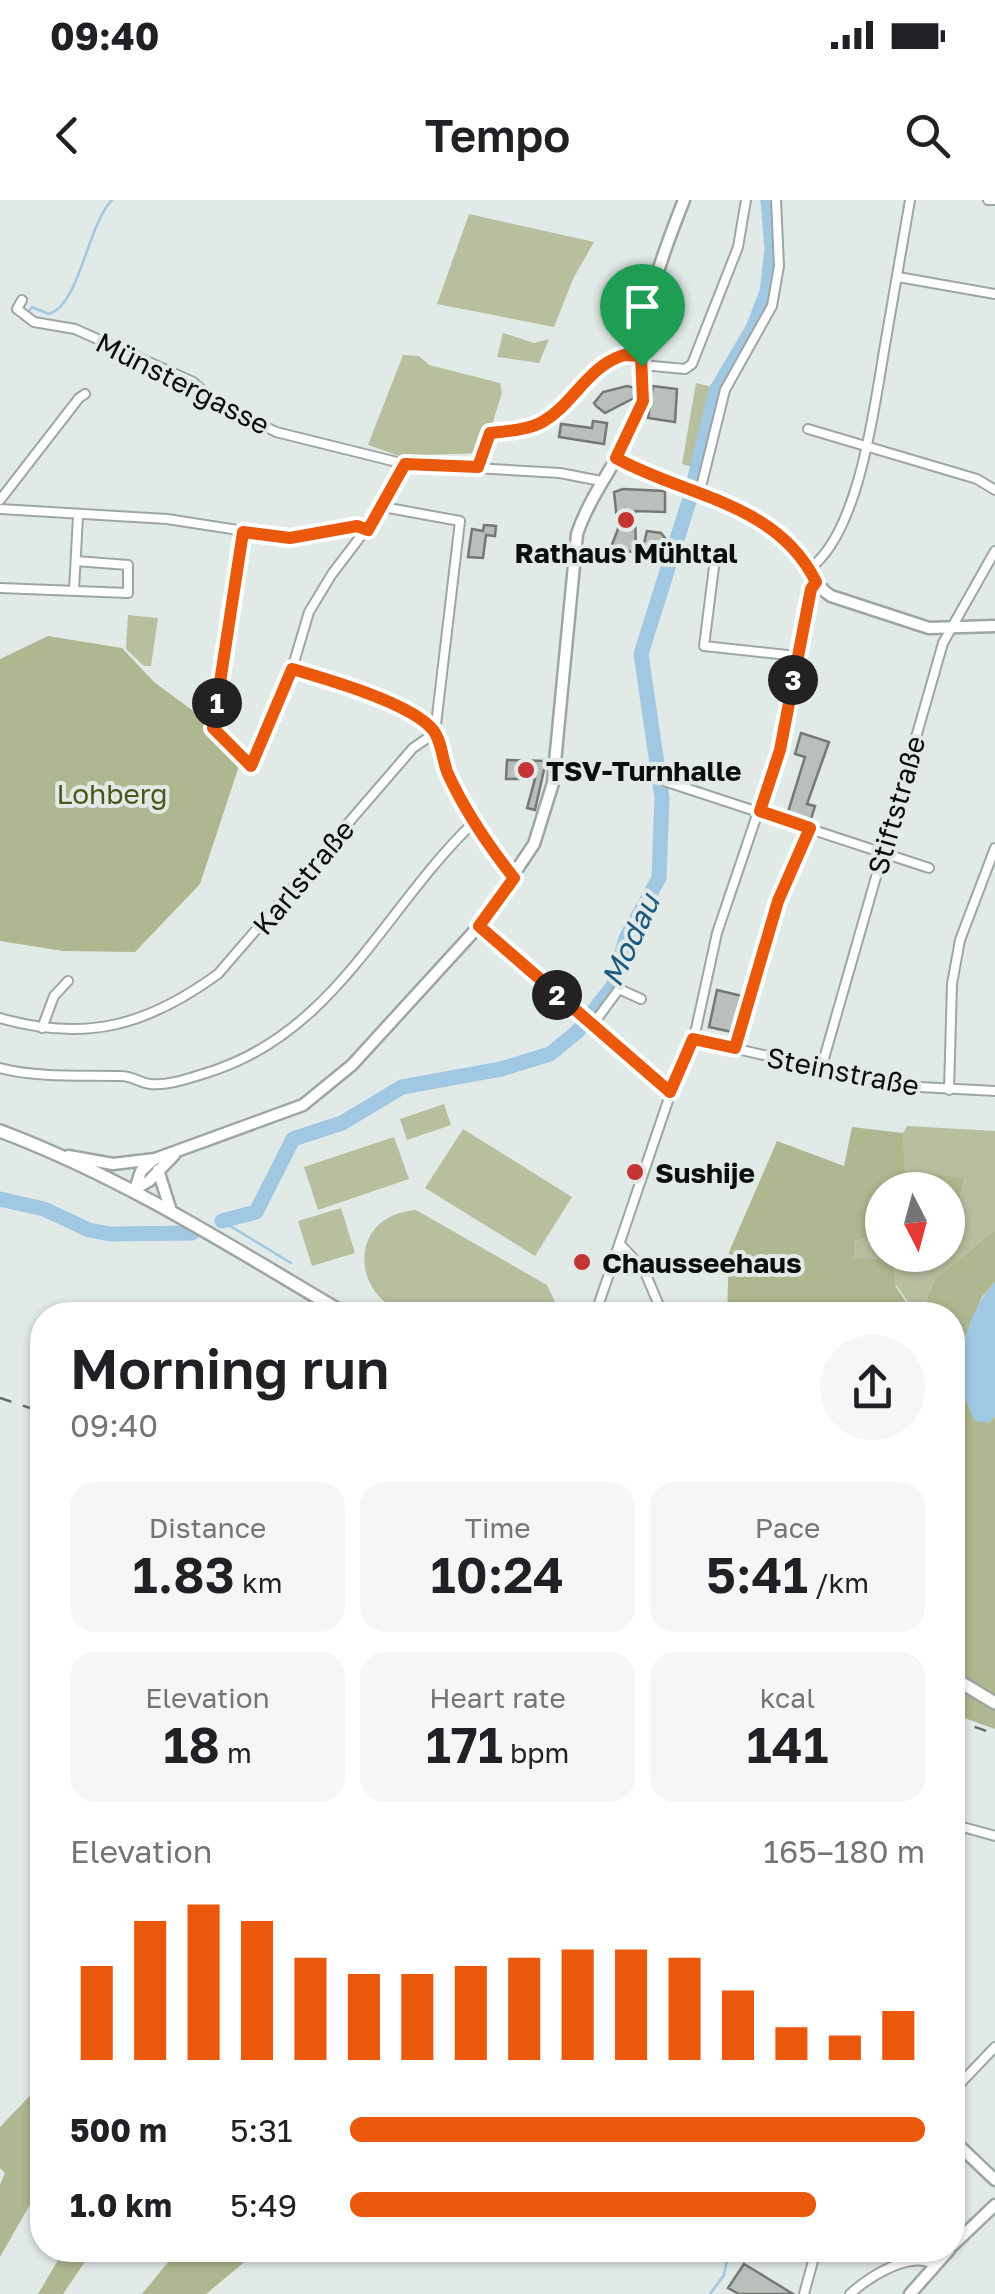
<!DOCTYPE html>
<meta charset="utf-8">
<style>
body{margin:0;font-family:"Golos Text",sans-serif;background:#f6f6f6;color:#202124;height:100vh;display:flex;flex-direction:column;font-size:38px;white-space:nowrap}
*{box-sizing:border-box;margin:0}
p{font-size:32px;color:#757577}
.icon{flex:none;width:55px;height:55px;fill:none;stroke:currentColor;stroke-width:2;stroke-linecap:round;stroke-linejoin:round}
.map{position:relative;flex:1;overflow:hidden}
.details{position:absolute;left:30px;top:1102px;width:935px;height:960px;display:flex;flex-direction:column;background:#fff;border-radius:40px;box-shadow:0 2px 8px #0004}
.details>*{flex:none}
.needle{width:65px;rotate:174deg}
.controls{position:absolute;left:865px;top:972px;display:grid;gap:20px}
.controls a{display:grid;place-items:center;width:100px;height:100px;border-radius:50%;background:#fff;box-shadow:0 2px 8px #0004;font-size:50px}
.pin{position:absolute;display:grid;place-items:center;width:85px;height:85px;color:#fff;margin:-102px -42px;border-radius:50% 50% 50% 0;rotate:-45deg;box-shadow:0 0 10px #0007}
.pin .icon{rotate:45deg}
.km{position:absolute;width:50px;height:50px;margin:-25px;border-radius:50%;background:#222;color:#fff;font-size:28px;line-height:50px;text-align:center}
.round{display:grid;place-items:center;flex:none;width:105px;height:105px;border-radius:52px;background:#f6f6f6}
.summary{display:flex;align-items:center;justify-content:space-between;height:170px;padding:0 40px}
h1{font-size:55px;font-weight:600;line-height:75px}
.metrics{display:grid;grid-template-columns:repeat(3,1fr);gap:15px;height:170px;padding:10px 40px}
.metrics div{display:grid;align-content:center;border-radius:25px;background:#f6f6f6;text-align:center}
.metrics b{font-size:50px;font-weight:600}
.metrics small{font-size:28px;font-weight:400}
.metrics p{font-size:28px}
.chart{height:280px;padding:20px 40px}
.chart p{display:flex;justify-content:space-between}
.chart svg{width:100%;height:180px;margin-top:10px;stroke:#ea580c;stroke-width:6}
ul{padding:0 40px;list-style:none;font-size:32px}
li{display:grid;grid-template-columns:160px 120px 1fr;align-items:center;height:75px}
li i{height:25px;border-radius:12px;background:#ea580c}
.status{display:flex;justify-content:space-between;align-items:center;height:70px;padding:0 50px;background:#fff;direction:ltr}
.status svg{height:28px;fill:currentColor}
header{display:flex;justify-content:space-between;align-items:center;height:130px;padding:0 40px;background:#fff;font-size:45px;font-weight:600}
.map>svg:first-child{display:block}
</style>
<div class="status"><b>09:40</b><svg viewBox="0 0 49 12"><path d="M0 12V9h3v3zM5 12V6h3v6zM10 12V3h3v9zM15 12V0h3v12zM26 1h20v11H26zM47 4h2v5h-2z"/></svg></div>
<header><svg class="icon" aria-label="back" viewBox="0 0 24 24"><path d="M15 5l-7 7 7 7"/></svg>Tempo<svg class="icon" aria-label="search" viewBox="0 0 24 24"><circle cx="10" cy="10" r="6"/><path d="M15 15l6 6"/></svg></header>
<div class="map">
<svg width="995" height="2094" viewBox="0 0 995 2094">
<rect width="100%" height="100%" fill="#e2eae8"/>
<g fill="#b8bf9f">
<path d="M763,0H773L776,60L772,90L757,131L721,185L700,281L690,278L692,267L682,264L696,183L712,187C722,162 741,142 753,119C771,83 767,38 763,0Z"/>
<polygon points="469,14 594,42 573,79 554,127 437,104"/>
<polygon points="503,133 534,143 549,139 539,163 497,157"/>
<polygon points="403,155 419,156 429,165 500,183 502,193 483,253 399,256 368,245"/>
<polygon points="128,415 158,418 151,466 144,466 126,449"/>
<polygon points="444,904 451,925 407,940 400,919"/>
<path d="M907,926L995,931V1030L935,1079L920,1115H915C904,1092 880,1060 854,1058V1041L882,1034V1055H948V1009L958,1005L965,979L903,970V933Z"/>
<polygon points="463,929 572,997 535,1056 425,988"/>
<polygon points="394,937 409,979 318,1010 304,967"/>
<polygon points="341,1008 355,1053 312,1066 298,1021"/>
<path d="M416,1010L547,1085L561,1115C519,1115 454,1121 414,1115C352,1105 343,1016 416,1010Z"/>
</g>
<g fill="#afb790">
<polygon points="48,436 122,448 154,482 204,519 241,560 200,684 135,752 63,751 0,741 0,459"/>
<polygon points="852,927 903,933 904,970 965,978 958,1005 948,1009 948,990 882,990 882,1034 854,1041 854,1058 892,1060 896,1087 915,1115 727,1115 729,1052 777,941 844,966"/>
<polygon points="995,1030 995,1082 982,1097 965,1138 961,1171 989,1223 995,1216 995,1529 953,1514 952,1115 920,1115 935,1079"/>
<polygon points="42,1883 42,1997 36,1994 0,2057 0,1985 5,1973 0,1968 0,1927"/>
<polygon points="64,2050 93,2050 63,2094 38,2094"/>
<polygon points="178,2050 259,2050 206,2094 142,2094"/>
</g>
<path fill="#a1c8e2" d="M995,1082V1216L989,1223L975,1221C950,1178 962,1117 995,1082Z"/>
<g fill="none" stroke-linecap="round" stroke-linejoin="round">
<g stroke="#a1c8e2" stroke-width="2.5">
<path d="M28,112L32,107L49,114C80,104 87,26 112,0"/>
<polyline points="222,1021 291,1063"/>
<polyline points="710,2094 724,2075 729,2050"/>
</g>
<g stroke="#a1c8e2" stroke-width="15">
<polyline points="0,999 44,1009 89,1030 110,1034 192,1033"/>
<polyline points="222,1021 256,1012 293,939 342,923 402,887 501,869 550,854 577,832 613,786 626,738 659,678 662,598 641,454 690,298 716,191 753,128 767,92 772,49 768,0"/>
</g>
</g>
<g fill="#b9bfba" stroke="#747974" stroke-width="2.5">
<polygon points="627,186 635,188 634,198 605,213 596,206 594,203 603,192"/>
<polygon points="653,186 677,189 675,222 648,218"/>
<polygon points="593,221 607,223 604,244 559,237 561,224 592,228"/>
<polygon points="623,289 665,291 665,312 635,311 636,353 611,347 618,329 614,292"/>
<polygon points="484,325 496,326 495,336 486,335 483,358 468,357 472,329 483,331"/>
<polygon points="647,331 661,333 665,338 661,357 656,356 655,362 640,359"/>
<polygon points="801,533 829,542 807,604 815,606 811,619 788,612 805,557 795,554"/>
<polygon points="507,560 546,561 535,610 527,608 535,579 506,579"/>
<polygon points="717,790 742,796 732,832 709,827"/>
<polygon points="744,2064 759,2073 793,2094 739,2094 728,2088"/>
</g>
<g fill="none" stroke-linecap="round" stroke-linejoin="round">
<g stroke="#9ea6a4" stroke-width="12">
<g id="street">
<polyline points="988,0 995,0"/>
<polyline points="898,77 995,94"/>
<polyline points="22,100 17,109 34,122 75,129 193,182 212,199 276,232 405,264 560,273 601,281"/>
<polyline points="642,165 685,169 692,164 738,47 746,0"/>
<polyline points="808,229 977,279 995,290"/>
<path d="M478,267L490,233L532,227L545,221C576,197 596,151 641,156"/>
<polyline points="700,291 725,190 772,106 779,66 776,0"/>
<polyline points="0,300 79,198 85,194"/>
<polyline points="383,307 460,321 435,533"/>
<polyline points="0,309 167,319 290,338 357,326 368,329"/>
<polyline points="243,332 213,527 251,566 292,469 309,412 332,374 383,307 405,264"/>
<polyline points="716,351 704,446 797,456"/>
<path d="M809,369C860,333 875,202 885,145C893,97 902,49 910,0"/>
<polyline points="0,388 128,393 128,365 76,361"/>
<polyline points="74,390 78,316"/>
<path d="M292,469C340,483 398,498 435,533"/>
<polyline points="667,582 929,668"/>
<polyline points="479,726 671,892"/>
<path d="M0,818C86,843 148,825 218,774L413,548L435,533C451,590 478,632 513,678"/>
<polyline points="591,827 619,789 641,799"/>
<polyline points="42,828 54,796 68,781"/>
<polyline points="693,839 901,886 995,891"/>
<polyline points="735,848 778,701 810,629"/>
<path d="M0,868C39,878 81,875 121,876C133,876 140,883 150,884C167,886 187,879 203,874C334,836 382,711 472,624"/>
<polyline points="821,869 943,443 995,351"/>
<polyline points="949,890 952,784 960,740 995,648"/>
<polyline points="620,1044 644,1070 663,1115"/>
<polyline points="595,1115 671,892 696,829 717,733 779,550 811,389 816,383"/>
<polyline points="952,1624 995,1636"/>
<polyline points="952,1892 995,1847"/>
<polyline points="804,2094 816,2050"/>
<path d="M850,2094C869,2077 910,2050 935,2065"/>
</g>
</g>
<g stroke="#9ea6a4" stroke-width="15">
<g id="secondary">
<path d="M616,258C666,286 722,295 769,328C782,337 794,347 803,360C813,373 816,387 831,396L929,428L995,426"/>
<path d="M68,956L113,964L155,959L303,905L352,865L479,726L534,644L553,583L577,334C592,289 625,254 640,210C649,186 640,158 644,133C650,88 667,43 684,0"/>
<polyline points="158,970 170,1008"/>
<polyline points="135,989 149,981 174,955"/>
<polyline points="135,989 141,971 154,959"/>
<polyline points="952,1939 995,1980"/>
<polyline points="952,2046 995,2005"/>
<polyline points="910,2094 949,2050"/>
</g>
</g>
<g stroke="#9ea6a4" stroke-width="16">
<g id="primary">
<path d="M0,931C125,978 233,1048 347,1115"/>
<polyline points="952,1477 995,1503"/>
</g>
</g>
<use href="#street" stroke="#fff" stroke-width="8"/>
<use href="#secondary" stroke="#fff" stroke-width="10"/>
<use href="#primary" stroke="#fff" stroke-width="11"/>
<g stroke="#656a69" stroke-width="2.5" stroke-dasharray="12 12" stroke-linecap="butt">
<polyline points="0,1198 42,1212"/>
<polyline points="952,1519 995,1534"/>
</g>
</g>
<g fill="none" stroke-linecap="round" stroke-linejoin="round">
<g stroke="#fff" stroke-width="20">
<path id="route" d="M624,155L641,156L643,201L616,258C686,297 777,302 816,382L811,389L780,550L760,611L810,628L778,701L735,848L693,839L670,892L479,726L514,678C487,644 466,613 448,574C442,560 442,541 433,530C411,503 326,479 292,469L251,566L213,528L243,332L290,338L357,326L368,330L405,264L478,267L490,233C508,231 529,230 544,221C575,202 588,166 624,155Z"/>
</g>
<use href="#route" stroke="#ea580c" stroke-width="12"/>
</g>
<g fill="#c33434" stroke="#e2eae8" stroke-width="4">
<circle cx="626" cy="320" r="10"/>
<circle cx="526" cy="570" r="10"/>
<circle cx="635" cy="972" r="10"/>
<circle cx="582" cy="1062" r="10"/>
</g>
<g text-anchor="middle" dominant-baseline="central" stroke-width="8" stroke-linejoin="round" paint-order="stroke">
<g font-size="28" fill="#0c0e0e" stroke="#e2eae8">
<text transform="translate(183 183) rotate(27)">Münstergasse</text>
<text transform="translate(896 605) rotate(-74)">Stiftstraße</text>
<text transform="translate(303 677) rotate(-50)">Karlstraße</text>
<text transform="translate(843 871) rotate(11)">Steinstraße</text>
</g>
<g font-size="28" font-weight="bold" fill="#0c0e0e" stroke="#e2eae8" text-anchor="start">
<text x="626" y="352" text-anchor="middle">Rathaus Mühltal</text>
<text x="546" y="570">TSV-Turnhalle</text>
<text x="655" y="972">Sushije</text>
<text x="602" y="1062">Chausseehaus</text>
</g>
<g font-size="28" fill="#4d5618" stroke="#e2eae8">
<text x="112" y="593">Lohberg</text>
</g>
<g font-size="30" font-style="italic" fill="#1c5a7e" stroke="#e2eae8">
<text transform="translate(630 740) rotate(-65)">Modau</text>
</g>
</g>
</svg>
<div class="controls">
<a><svg class="needle" viewBox="-14 -14 28 28"><path d="M0-13l5 13h-10z" fill="#e53935"/><path d="M0 13l5-13h-10z" fill="#757577"/></svg></a>
</div>
<div class="pin" style="left:642px;top:166px;background:#1e9e55"><svg class="icon" aria-label="arrive" viewBox="0 0 24 24"><path d="M6 21V4h12l-3 4 3 4H6"/></svg></div>
<b class="km" style="left:217px;top:503px">1</b>
<b class="km" style="left:557px;top:795px">2</b>
<b class="km" style="left:793px;top:480px">3</b>
<section class="details">
<div class="summary"><div><h1>Morning run</h1><p>09:40</p></div><a class="round"><svg class="icon" aria-label="share" viewBox="0 0 24 24"><path d="M12 15V3M7 8l5-5 5 5M5 13v7h14v-7"/></svg></a></div>
<div class="metrics">
<div><p>Distance</p><b>1.83<small> km</small></b></div>
<div><p>Time</p><b>10:24</b></div>
<div><p>Pace</p><b>5:41<small> /km</small></b></div>
</div>
<div class="metrics">
<div><p>Elevation</p><b>18<small> m</small></b></div>
<div><p>Heart rate</p><b>171<small> bpm</small></b></div>
<div><p>kcal</p><b>141</b></div>
</div>
<div class="chart"><p><span>Elevation</span>165–180 m</p>
<svg viewBox="0 0 160 44" preserveAspectRatio="none"><path d="M5 44V21M15 44V10M25 44V6M35 44V10M45 44V19M55 44V23M65 44V23M75 44V21M85 44V19M95 44V17M105 44V17M115 44V19M125 44V27M135 44V36M145 44V38M155 44V32"/></svg>
</div>
<ul>
<li><b>500 m</b>5:31<i style="width:100%"></i></li>
<li><b>1.0 km</b>5:49<i style="width:81%"></i></li>
</ul>
</section>
</div>
